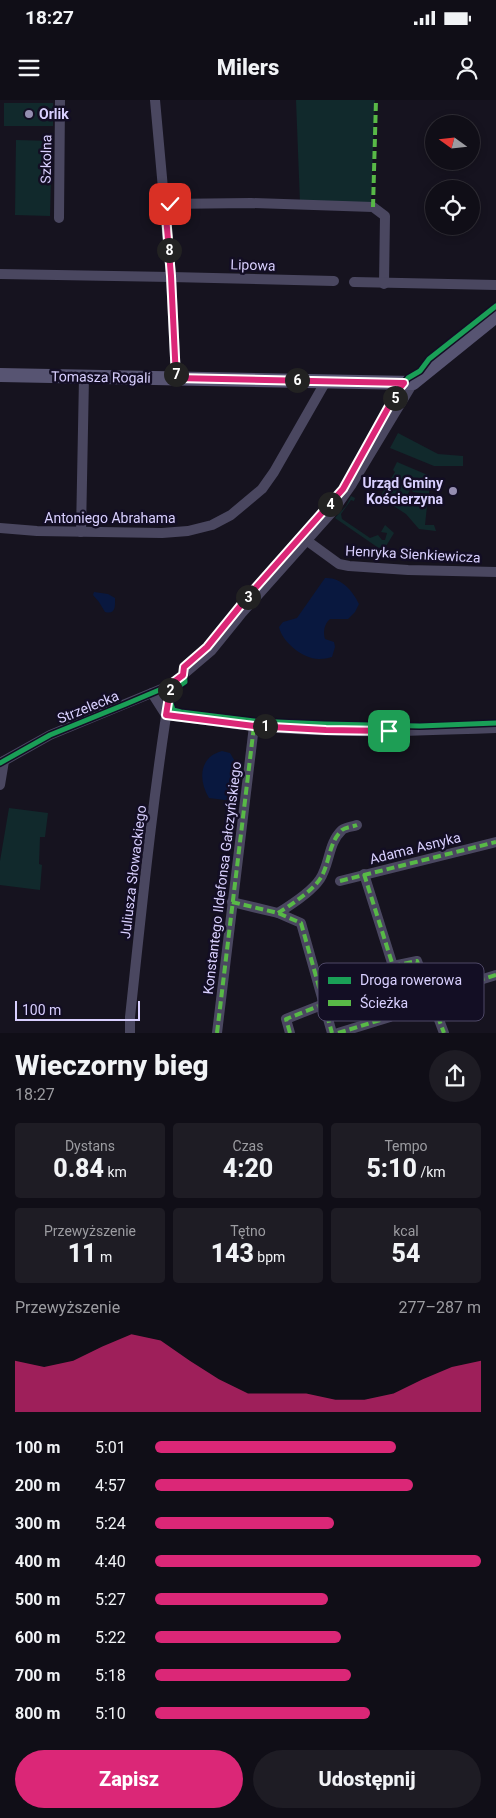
<!DOCTYPE html>
<html lang="pl">
<meta charset="utf-8">
<style>
body{margin:0;font-family:Roboto,sans-serif;background:#1e1c24;color:#f1f3f6;height:100vh;display:flex;flex-direction:column;font-size:19px;white-space:nowrap}
*{box-sizing:border-box;margin:0}
p{font-size:16px;color:#9c9ca1}
.icon{flex:none;width:28px;height:28px;fill:none;stroke:currentColor;stroke-width:2;stroke-linecap:round;stroke-linejoin:round}
.map{position:relative;height:933px;overflow:hidden}
.side{display:flex;flex-direction:column;background:#100e17;flex:1}
.side>*{flex:none}
.needle{width:32px;rotate:285deg}
.buttons{position:absolute;left:425px;top:15px;display:grid;gap:10px}
.buttons a{display:grid;place-items:center;width:55px;height:55px;border-radius:50%;background:#100e17;box-shadow:0 2px 8px #0003,0 0 0 1px #302e36;font-size:25px}
.scale{position:absolute;left:15px;bottom:12px;width:125px;box-sizing:border-box;padding-left:5px;border:2px solid #d9d0ff;border-top:0;font-size:14px;line-height:18px;white-space:nowrap;color:#d9d0ff;-webkit-text-stroke:4px #130e24;paint-order:stroke}
.pin{position:absolute;display:grid;place-items:center;width:42px;height:42px;color:#fff;margin:-21px;border-radius:10px;box-shadow:0 2px 8px #0006}
.km{position:absolute;width:25px;height:25px;margin:-12px;border-radius:50%;background:#222;color:#fff;font-size:14px;line-height:25px;text-align:center}
.round{display:grid;place-items:center;flex:none;width:52px;height:52px;border-radius:26px;background:#1e1c24}
.overview{display:flex;align-items:center;justify-content:space-between;height:85px;padding:0 15px}
h1{font-size:28px;font-weight:800;line-height:38px}
.stats{display:grid;grid-template-columns:repeat(3,1fr);gap:8px;height:85px;padding:5px 15px}
.stats div{display:grid;align-content:center;border-radius:5px;background:#1e1c24;text-align:center}
.stats b{font-size:25px;font-weight:800}
.stats small{font-size:14px;font-weight:400}
.stats p{font-size:14px}
.chart{height:140px;padding:10px 15px}
.chart p{display:flex;justify-content:space-between}
.chart svg{width:100%;height:90px;margin-top:5px;fill:#db2777;opacity:.7}
.primary-button{display:flex;gap:10px;margin-top:auto;padding:10px 15px}
.primary-button a{flex:1;height:58px;border-radius:30px;background:#db2777;color:#fff;font-size:20px;font-weight:800;line-height:58px;text-align:center}
.primary-button a+a{background:#1e1c24;color:#f1f3f6}
ul{padding:0 15px;list-style:none;font-size:16px}
li{display:grid;grid-template-columns:80px 60px 1fr;align-items:center;height:38px}
li i{height:12px;border-radius:6px;background:#db2777}
.status{display:flex;justify-content:space-between;align-items:center;height:35px;padding:0 25px;background:#100e17;direction:ltr}
.status svg{height:14px;fill:currentColor}
header{display:flex;justify-content:space-between;align-items:center;height:65px;padding:0 15px;background:#100e17;font-size:22px;font-weight:800}
.map>svg:first-child{display:block}
</style>
<div class="status"><b>18:27</b><svg viewBox="0 0 49 12"><path d="M0 12V9h3v3zM5 12V6h3v6zM10 12V3h3v9zM15 12V0h3v12zM26 1h20v11H26zM47 4h2v5h-2z"/></svg></div>
<header><svg class="icon" aria-label="menu" viewBox="0 0 24 24"><path d="M4 6h16M4 12h16M4 18h16"/></svg>Milers<svg class="icon" aria-label="person" viewBox="0 0 24 24"><circle cx="12" cy="8" r="4"/><path d="M4 21q1-7 8-7t8 7"/></svg></header>
<div class="map">
<svg width="496" height="933" viewBox="0 0 496 933">
<rect width="100%" height="100%" fill="#16131f"/>
<g fill="#11292c">
<polygon points="296,0 375,0 371,104 300,103"/>
<rect x="4" y="3" width="49" height="23"/>
<polygon points="16,40 52,41 50,116 15,115"/>
<polygon points="398,333 438,354 463,356 463,366 434,366 390,348"/>
<polygon points="397,362 430,376 429,394 413,392 411,389 410,390 408,394 411,396 413,394 428,397 425,425 434,425 436,431 419,429 406,414 380,397 395,372 393,370"/>
<polygon points="351,396 355,398 354,401 351,400 341,414 342,419 370,438 378,435 382,440 385,440 387,433 381,432 385,425 394,433 383,451 335,418 346,406"/>
<polygon points="9,708 48,713 45,737 40,737 39,764 42,765 40,790 0,785 0,761"/>
</g>
<g fill="#09183f">
<path d="M325,478C341,477 353,491 359,504L355,512L348,519H330C324,524 323,532 325,539L334,542L335,547L332,557C328,558 324,559 320,559C304,560 282,542 279,527L283,522L297,518Z"/>
<path d="M94,492L108,494L115,498C115,506 116,515 105,512L99,502L93,495Z"/>
<path d="M222,651L230,653L236,663L231,699L225,700L209,698C198,680 199,657 222,651Z"/>
</g>
<g fill="none" stroke-linecap="round" stroke-linejoin="round">
<g stroke="#4a4760" stroke-width="10">
<polyline points="155,0 171,177 176,278"/>
<polyline points="165,104 251,103 373,107 385,116 384,184"/>
<polyline points="59,118 60,0"/>
<polyline points="0,174 171,177 334,181"/>
<polyline points="354,182 496,185"/>
<polyline points="0,428 37,431 162,433 188,431 212,425 231,415 262,389 274,372 326,281"/>
<polyline points="81,432 84,277"/>
<polyline points="306,440 339,464 349,466 408,470 496,472"/>
<polyline points="152,593 166,615"/>
<path d="M166,615C195,618 224,623 253,626C333,634 415,631 496,628"/>
<polyline points="0,663 50,635 171,585 211,551 241,514 333,411 352,384 413,283"/>
<polyline points="0,685 4,661"/>
<polyline points="364,774 393,866 417,861 444,933"/>
<polyline points="340,781 496,742"/>
<polyline points="232,802 278,813 301,823 332,933"/>
<path d="M278,813C291,805 312,791 320,779C330,764 328,743 342,730C346,727 352,727 357,725"/>
<polyline points="431,895 496,875"/>
<path d="M130,933V917C142,806 153,694 171,585"/>
<polyline points="217,933 254,626"/>
<polyline points="290,933 286,919 324,904"/>
<polyline points="338,933 390,917"/>
</g>
<polyline stroke="#575472" stroke-width="14" points="0,275 413,283 496,216"/>
<g stroke="#58b947" stroke-width="4" stroke-dasharray="8 4" stroke-linecap="butt">
<polyline points="373,107 376,0"/>
<polyline points="364,774 393,866 417,861 444,933"/>
<polyline points="340,781 496,742"/>
<polyline points="232,802 278,813 301,823 332,933"/>
<path d="M278,813C291,805 312,791 320,779C330,764 328,743 342,730C346,727 352,727 357,725"/>
<polyline points="431,895 496,875"/>
<polyline points="217,933 254,626"/>
<polyline points="290,933 286,919 324,904"/>
<polyline points="338,933 390,917"/>
</g>
<g stroke="#130e24" stroke-width="8">
<g id="cycleway">
<polyline points="496,206 429,259 420,271 408,278 398,290 343,389 250,494 207,547 184,567 185,582 172,591 170,600 173,610 181,612 254,621 324,624 420,626 496,623"/>
<polyline points="0,663 50,635 126,604 171,585 178,579"/>
</g>
</g>
<use href="#cycleway" stroke="#1a9f57" stroke-width="5"/>
</g>
<g fill="none" stroke-linecap="round" stroke-linejoin="round">
<g stroke="#fff" stroke-width="10">
<polyline id="route" points="170,104 165,104 171,176 176,278 404,283 398,290 343,389 250,494 207,547 184,567 183,575 171,584 166,615 254,626 326,630 389,631"/>
</g>
<use href="#route" stroke="#db2777" stroke-width="6"/>
</g>
<g fill="#958eb1" stroke="#130e24" stroke-width="2">
<circle cx="29" cy="14" r="5"/>
<circle cx="453" cy="391" r="5"/>
</g>
<g text-anchor="middle" dominant-baseline="central" stroke-width="5" stroke-linejoin="round" paint-order="stroke">
<g font-size="14" font-weight="bold" fill="#d9d0ff" stroke="#130e24" text-anchor="start">
<text x="39" y="14">Orlik</text>
<text x="443" y="383" text-anchor="end">Urząd Gminy<tspan x="443" dy="16">Kościerzyna</tspan></text>
</g>
<g font-size="14" fill="#d9d0ff" stroke="#130e24">
<text transform="translate(46 59) rotate(-89)">Szkolna</text>
<text transform="translate(253 165) rotate(2)">Lipowa</text>
<text transform="translate(101 277) rotate(1)">Tomasza Rogali</text>
<text x="110" y="418">Antoniego Abrahama</text>
<text transform="translate(413 454) rotate(3)">Henryka Sienkiewicza</text>
<text transform="translate(88 607) rotate(-22)">Strzelecka</text>
<text transform="translate(415 748) rotate(-14)">Adama Asnyka</text>
<text transform="translate(133 772) rotate(-83)">Juliusza Słowackiego</text>
<text transform="translate(222 778) rotate(-83)">Konstantego Ildefonsa Gałczyńskiego</text>
</g>
</g>
<rect x="318" y="863" width="166" height="58" rx="8" fill="#130e24" stroke="#4e4866" stroke-width="1"/>
<rect x="328" y="877" width="23" height="7" fill="#1a9f57"/>
<rect x="328" y="900" width="23" height="6" fill="#58b947"/>
<g font-size="14" fill="#d9d0ff">
<text x="360" y="885">Droga rowerowa</text>
<text x="360" y="908">Ścieżka</text>
</g>
</svg>
<div class="buttons">
<a><svg class="needle" viewBox="-14 -14 28 28"><path d="M0-13l5 13h-10z" fill="#e53935"/><path d="M0 13l5-13h-10z" fill="#9c9ca1"/></svg></a>
<a><svg class="icon" aria-label="locate" viewBox="0 0 24 24"><circle cx="12" cy="12" r="6"/><path d="M12 2v4M12 18v4M2 12h4M18 12h4"/></svg></a>
</div>
<div class="scale">100 m</div>
<div class="pin" style="left:389px;top:631px;background:#1e9e55"><svg class="icon" aria-label="arrive" viewBox="0 0 24 24"><path d="M6 21V4h12l-3 4 3 4H6"/></svg></div>
<div class="pin" style="left:170px;top:104px;background:#d93025"><svg class="icon" aria-label="check" viewBox="0 0 24 24"><path d="M5 12l5 5 9-10"/></svg></div>
<b class="km" style="left:265px;top:626px">1</b>
<b class="km" style="left:170px;top:590px">2</b>
<b class="km" style="left:248px;top:497px">3</b>
<b class="km" style="left:330px;top:404px">4</b>
<b class="km" style="left:395px;top:298px">5</b>
<b class="km" style="left:297px;top:280px">6</b>
<b class="km" style="left:176px;top:274px">7</b>
<b class="km" style="left:169px;top:150px">8</b>
</div>
<section class="side">
<div class="overview"><div><h1>Wieczorny bieg</h1><p>18:27</p></div><a class="round"><svg class="icon" aria-label="share" viewBox="0 0 24 24"><path d="M12 15V3M7 8l5-5 5 5M5 13v7h14v-7"/></svg></a></div>
<div class="stats">
<div><p>Dystans</p><b>0.84<small> km</small></b></div>
<div><p>Czas</p><b>4:20</b></div>
<div><p>Tempo</p><b>5:10<small> /km</small></b></div>
</div>
<div class="stats">
<div><p>Przewyższenie</p><b>11<small> m</small></b></div>
<div><p>Tętno</p><b>143<small> bpm</small></b></div>
<div><p>kcal</p><b>54</b></div>
</div>
<div class="chart"><p><span>Przewyższenie</span>277–287 m</p>
<svg viewBox="0 0 160 44" preserveAspectRatio="none"><path d="M0 44V19L10 22L20 19L30 12L40 6L50 9L60 19L70 28L80 35L90 35L100 35L110 38L120 38L130 35L140 28L150 22L160 19V44z"/></svg>
</div>
<ul>
<li><b>100 m</b>5:01<i style="width:74%"></i></li>
<li><b>200 m</b>4:57<i style="width:79%"></i></li>
<li><b>300 m</b>5:24<i style="width:55%"></i></li>
<li><b>400 m</b>4:40<i style="width:100%"></i></li>
<li><b>500 m</b>5:27<i style="width:53%"></i></li>
<li><b>600 m</b>5:22<i style="width:57%"></i></li>
<li><b>700 m</b>5:18<i style="width:60%"></i></li>
<li><b>800 m</b>5:10<i style="width:66%"></i></li>
</ul>
<div class="primary-button"><a>Zapisz</a><a>Udostępnij</a></div>
</section>
